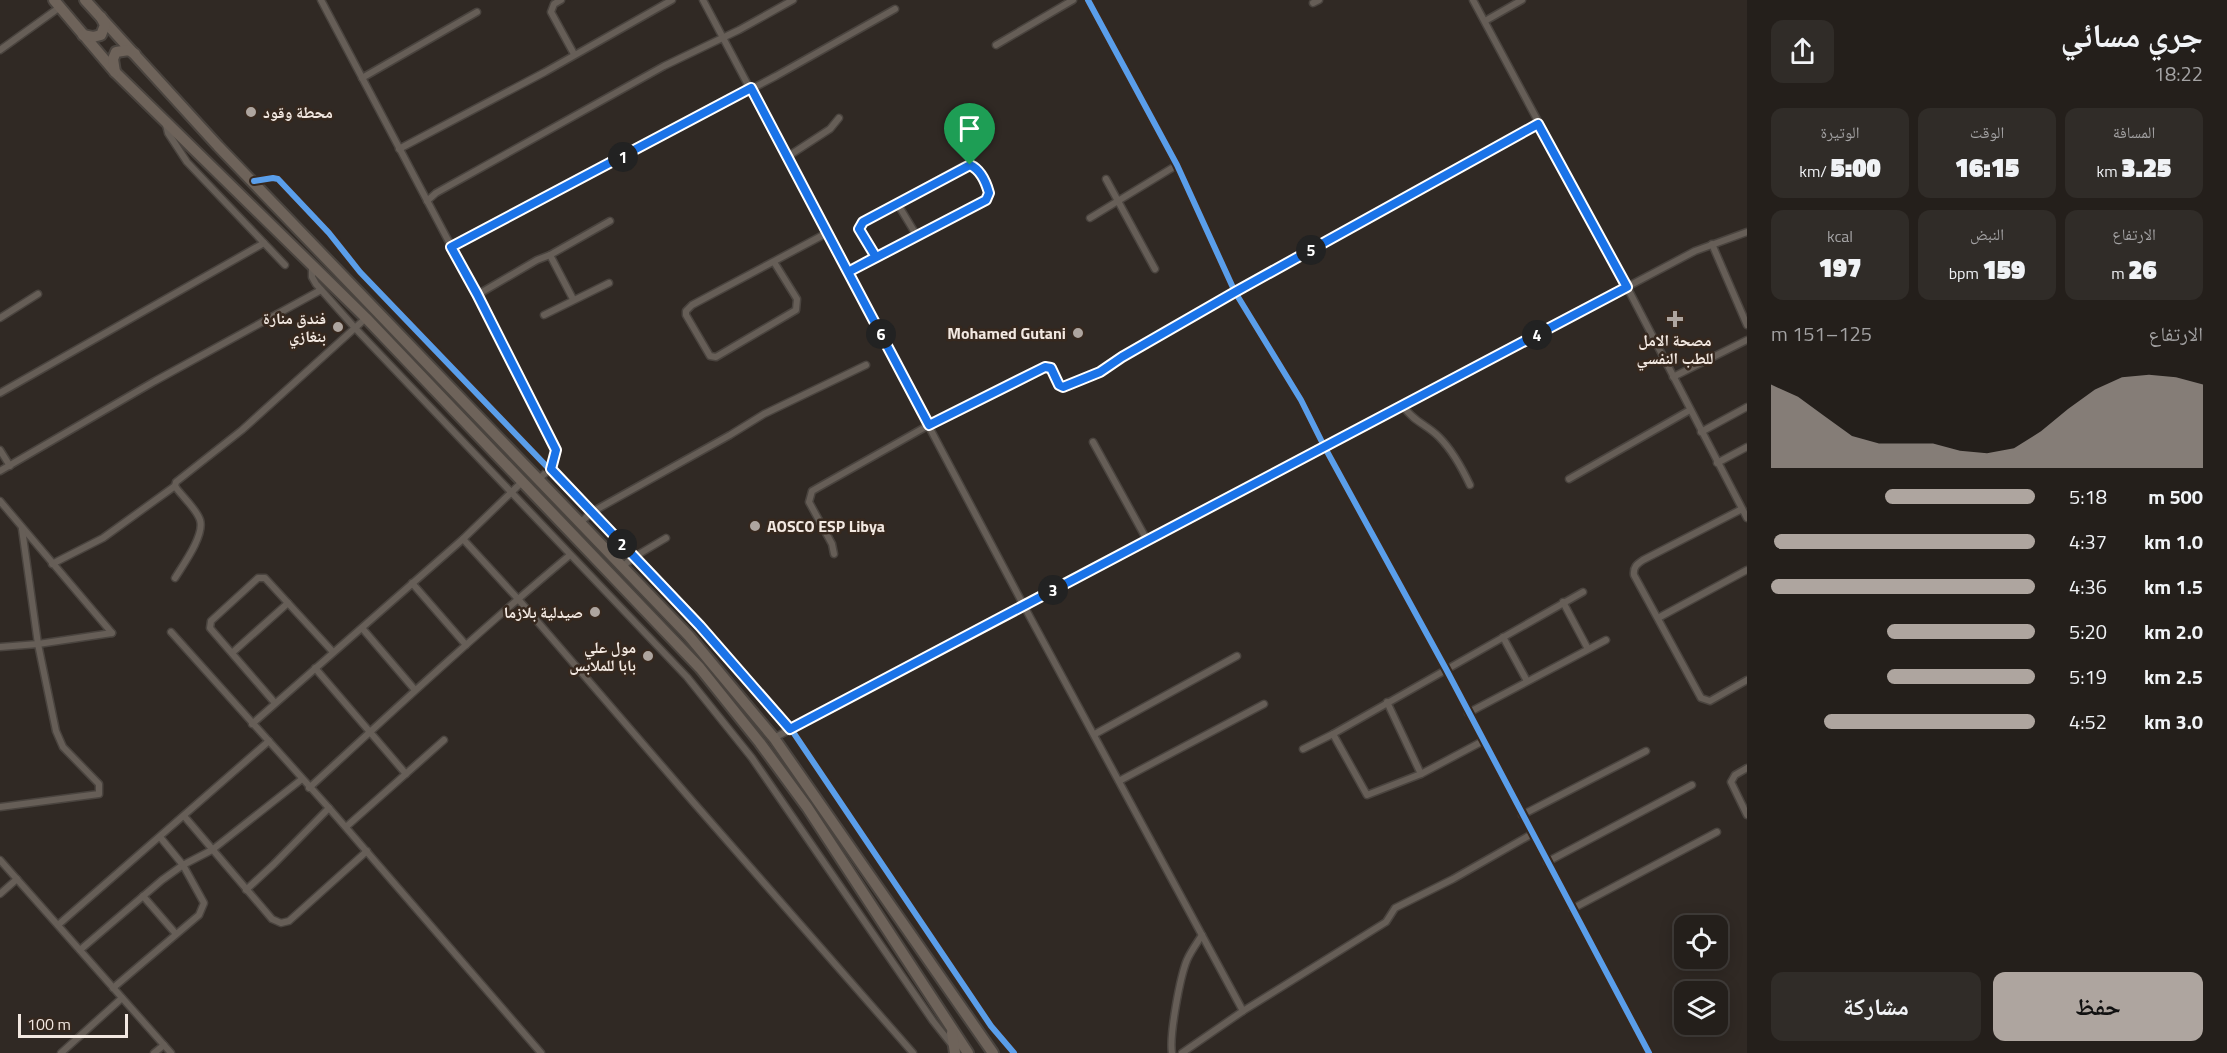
<!DOCTYPE html>
<html lang="ar">
<meta charset="utf-8">
<style>
body{margin:0;font-family:"Titillium Web","Noto Naskh Arabic",sans-serif;background:#302c28;color:#f1f3f6;direction:rtl;height:100vh;display:flex;flex-direction:column;font-size:22px;white-space:nowrap}
*{box-sizing:border-box;margin:0}
p{font-size:20px;color:#a3a2a3}
.icon{flex:none;width:33px;height:33px;fill:none;stroke:currentColor;stroke-width:2;stroke-linecap:round;stroke-linejoin:round}
.map{position:relative;flex:1;overflow:hidden;direction:ltr}
.drawer{display:flex;flex-direction:column;background:#241f1b;width:480px}
.drawer>*{flex:none}
.controls{position:absolute;left:1674px;top:915px;display:grid;gap:12px}
.controls a{display:grid;place-items:center;width:54px;height:54px;border-radius:12px;background:#241f1b;box-shadow:0 3px 15px #0003,0 0 0 2px #413d3a;font-size:30px}
.scale{position:absolute;left:18px;bottom:15px;width:110px;box-sizing:border-box;padding-left:6px;border:3px solid #f2e8e1;border-top:0;font-size:16px;line-height:21px;white-space:nowrap;color:#f2e8e1;-webkit-text-stroke:4px #36281e;paint-order:stroke}
.pin{position:absolute;display:grid;place-items:center;width:51px;height:51px;color:#fff;margin:-62px -26px;border-radius:50% 50% 50% 0;rotate:-45deg;box-shadow:0 0 6px #0007}
.pin .icon{rotate:45deg}
.km{position:absolute;width:30px;height:30px;margin:-15px;border-radius:50%;background:#222;color:#fff;font-size:16px;line-height:30px;text-align:center}
.round{display:grid;place-items:center;flex:none;width:63px;height:63px;border-radius:12px;background:#302c28}
.headline{display:flex;align-items:center;justify-content:space-between;height:102px;padding:0 24px}
h1{font-size:33px;font-weight:800;line-height:45px}
.figures{display:grid;grid-template-columns:repeat(3,1fr);gap:9px;height:102px;padding:6px 24px}
.figures div{display:grid;align-content:center;border-radius:12px;background:#302c28;text-align:center}
.figures b{font-size:26px;font-weight:800}
.figures small{font-size:16px;font-weight:400}
.figures p{font-size:16px}
.chart{height:168px;padding:12px 24px}
.chart p{display:flex;justify-content:space-between}
.chart svg{width:100%;height:108px;margin-top:6px;fill:#aea59f;opacity:.7}
.primary-button{display:flex;gap:12px;margin-top:auto;padding:12px 24px}
.primary-button a{flex:1;height:69px;border-radius:12px;background:#aea59f;color:#111;font-size:24px;font-weight:800;line-height:69px;text-align:center}
.primary-button a+a{background:#302c28;color:#f1f3f6}
ul{padding:0 24px;list-style:none;font-size:20px}
li{display:grid;grid-template-columns:96px 72px 1fr;align-items:center;height:45px}
li i{height:15px;border-radius:8px;background:#aea59f}
main{display:flex;flex:1;min-height:0}
.map>svg:first-child{display:block}
</style>
<main>
<section class="drawer">
<div class="headline"><div><h1>جري مسائي</h1><p>18:22</p></div><a class="round"><svg class="icon" aria-label="share" viewBox="0 0 24 24"><path d="M12 15V3M7 8l5-5 5 5M5 13v7h14v-7"/></svg></a></div>
<div class="figures">
<div><p>المسافة</p><b>3.25<small> km</small></b></div>
<div><p>الوقت</p><b>16:15</b></div>
<div><p>الوتيرة</p><b>5:00<small> /km</small></b></div>
</div>
<div class="figures">
<div><p>الارتفاع</p><b>26<small> m</small></b></div>
<div><p>النبض</p><b>159<small> bpm</small></b></div>
<div><p>kcal</p><b>197</b></div>
</div>
<div class="chart"><p><span>الارتفاع</span>125–151 m</p>
<svg viewBox="0 0 160 44" preserveAspectRatio="none"><path d="M0 44V10L10 15L20 23L30 31L40 34L50 34L60 34L70 37L80 38L90 36L100 29L110 20L120 12L130 7L140 6L150 7L160 10V44z"/></svg>
</div>
<ul>
<li><b>500 m</b>5:18<i style="width:57%"></i></li>
<li><b>1.0 km</b>4:37<i style="width:99%"></i></li>
<li><b>1.5 km</b>4:36<i style="width:100%"></i></li>
<li><b>2.0 km</b>5:20<i style="width:56%"></i></li>
<li><b>2.5 km</b>5:19<i style="width:56%"></i></li>
<li><b>3.0 km</b>4:52<i style="width:80%"></i></li>
</ul>
<div class="primary-button"><a>حفظ</a><a>مشاركة</a></div>
</section>
<div class="map">
<svg width="1747" height="1053" viewBox="0 0 1747 1053">
<rect width="100%" height="100%" fill="#302924"/>
<g fill="none" stroke-linecap="round" stroke-linejoin="round">
<g stroke="#4a443f" stroke-width="9">
<g id="street">
<polyline points="321,0 477,295 556,450 553,466 540,478"/>
<polyline points="561,0 554,4 551,12 574,54"/>
<polyline points="703,0 1024,606 1243,1011"/>
<polyline points="1088,0 1177,165 1235,292 1301,400 1324,446 1446,669 1649,1053"/>
<polyline points="1473,0 1627,287 1747,518"/>
<polyline points="1313,3 1319,0"/>
<polyline points="1485,21 1522,0"/>
<polyline points="996,45 1073,0"/>
<polyline points="0,50 60,7"/>
<polyline points="362,78 477,12"/>
<polyline points="166,125 168,133 187,162 285,265"/>
<polyline points="399,149 545,72 672,0"/>
<polyline points="787,157 830,129 839,118"/>
<polyline points="1106,179 1155,269"/>
<polyline points="254,181 273,178 278,179 329,233 360,272 700,626 791,729 991,1026 1014,1053"/>
<polyline points="427,201 436,193 664,66 739,30 793,0"/>
<polyline points="897,203 917,236"/>
<polyline points="1090,218 1177,165"/>
<polyline points="1712,244 1747,325"/>
<polyline points="451,247 776,76 895,9"/>
<polyline points="550,255 610,221"/>
<polyline points="774,262 797,299 796,310 716,357 710,356 686,315 686,311 692,305 827,233"/>
<polyline points="312,266 312,277 316,284 355,328 687,677 752,758 933,1021 952,1045"/>
<polyline points="848,272 986,199 989,193 979,171 970,165 964,166 863,222 859,229 876,257"/>
<polyline points="477,295 537,260 550,255 573,299"/>
<polyline points="544,315 609,283"/>
<polyline points="0,318 38,294"/>
<polyline points="1673,377 1747,340"/>
<polyline points="0,393 264,243"/>
<path d="M1403,406C1414,422 1426,424 1439,437C1452,450 1462,468 1470,485"/>
<polyline points="1701,432 1747,407"/>
<polyline points="1093,442 1147,540"/>
<polyline points="0,450 10,466"/>
<polyline points="1717,463 1747,447"/>
<polyline points="0,471 155,381 321,290"/>
<polyline points="1569,479 1690,410"/>
<polyline points="0,501 112,633"/>
<path d="M1742,509L1643,560C1637,564 1633,567 1634,575L1701,698L1710,701L1747,680"/>
<polyline points="581,522 592,512 730,435 764,414 866,365"/>
<polyline points="463,539 518,599 694,803 913,1053"/>
<polyline points="834,554 832,544 809,502 812,491 819,487 929,425 1045,367 1051,368 1059,385 1063,387 1100,372 1122,357 1235,292 1538,124"/>
<polyline points="52,564 103,538 175,486"/>
<polyline points="622,567 634,557 666,538"/>
<path d="M175,578C183,565 205,535 200,520C197,510 184,498 177,489L175,486L176,482L242,430L366,318"/>
<polyline points="412,583 466,645"/>
<polyline points="1563,602 1588,649"/>
<polyline points="1658,618 1747,570"/>
<polyline points="362,628 415,690"/>
<polyline points="171,632 329,808 541,1053"/>
<polyline points="1503,637 1527,681"/>
<polyline points="0,647 38,644 112,633"/>
<polyline points="232,653 288,603"/>
<polyline points="315,668 406,774"/>
<polyline points="1387,702 1421,774"/>
<polyline points="275,703 210,628 211,621 258,578 265,578 333,652"/>
<polyline points="1468,713 1606,640"/>
<polyline points="252,724 463,539 523,481"/>
<polyline points="1095,734 1237,656"/>
<polyline points="1333,734 1367,795 1421,774 1483,741"/>
<polyline points="774,738 1695,251 1747,232"/>
<polyline points="1303,749 1333,734 1583,592"/>
<polyline points="1747,768 1735,775 1731,782 1747,815"/>
<polyline points="1119,781 1264,704"/>
<path d="M309,788C395,709 480,630 570,555"/>
<polyline points="0,807 99,794 99,784 63,747 56,731 38,644 22,529"/>
<polyline points="1522,815 1646,751"/>
<polyline points="184,816 272,919 281,923 289,921 367,851"/>
<polyline points="346,827 444,740"/>
<polyline points="0,860 171,1053"/>
<polyline points="1547,862 1692,785"/>
<polyline points="246,890 274,864 329,808"/>
<polyline points="0,894 17,879"/>
<polyline points="143,896 176,934"/>
<polyline points="1572,909 1717,832"/>
<polyline points="58,925 269,741"/>
<polyline points="80,950 162,880 183,865 212,850 302,779"/>
<polyline points="113,988 199,915 204,903 183,865 160,837"/>
<polyline points="61,1053 122,998"/>
<polyline points="154,1053 164,1045"/>
<path d="M1172,1053C1169,1036 1180,977 1187,960C1191,951 1197,943 1202,935"/>
<polyline points="1182,1053 1243,1011 1386,922 1395,908 1453,879 1532,834"/>
</g>
</g>
<g stroke="#4a443f" stroke-width="14">
<g id="highway">
<polyline points="54,0 115,72 366,318 700,668 760,743 807,807 968,1053"/>
<polyline points="85,0 218,146 689,636 774,738 993,1053"/>
<polyline points="83,35 93,37 101,35 105,25 101,17"/>
<polyline points="115,72 113,59 116,52 129,50 135,54"/>
<polyline points="952,1033 955,1053"/>
</g>
</g>
<use href="#street" stroke="#665e57" stroke-width="6"/>
<use href="#highway" stroke="#6e635a" stroke-width="10"/>
<g stroke="#36281e" stroke-width="10">
<g id="cycleway">
<polyline points="1088,0 1177,165 1235,292 1301,400 1324,446 1446,669 1649,1053"/>
<polyline points="254,181 273,178 278,179 329,233 360,272 700,626 791,729 991,1026 1014,1053"/>
</g>
</g>
<use href="#cycleway" stroke="#5a9eea" stroke-width="6"/>
</g>
<g fill="none" stroke-linecap="round" stroke-linejoin="round">
<g stroke="#fff" stroke-width="12">
<path id="route" d="M970,165L863,222L859,229L876,257L848,272L751,88L451,247L477,294L556,450L551,469L700,626L790,729L1627,287L1538,124L1235,292L1122,357L1100,372L1063,387L1059,385L1051,368L1045,367L929,425L848,272L986,200L989,193C986,182 981,170 970,165"/>
</g>
<use href="#route" stroke="#1a73e8" stroke-width="8"/>
</g>
<g fill="#aea59f" stroke="#36281e" stroke-width="2">
<circle cx="251" cy="112" r="6"/>
<path d="M1672 310h6v6h6v6h-6v6h-6v-6h-6v-6h6z"/>
<circle cx="338" cy="327" r="6"/>
<circle cx="1078" cy="333" r="6"/>
<circle cx="755" cy="526" r="6"/>
<circle cx="595" cy="612" r="6"/>
<circle cx="648" cy="656" r="6"/>
</g>
<g text-anchor="middle" dominant-baseline="central" stroke-width="5" stroke-linejoin="round" paint-order="stroke">
<g font-size="16" font-weight="bold" fill="#f2e8e1" stroke="#36281e" text-anchor="end">
<text x="263" y="112" text-anchor="start">محطة وقود</text>
<text x="326" y="318">فندق منارة<tspan x="326" dy="18">بنغازي</tspan></text>
<text x="1066" y="333">Mohamed Gutani</text>
<text x="1675" y="340" text-anchor="middle">مصحة الامل<tspan x="1675" dy="18">للطب النفسي</tspan></text>
<text x="767" y="526" text-anchor="start">AOSCO ESP Libya</text>
<text x="583" y="612">صيدلية بلازما</text>
<text x="636" y="647">مول علي<tspan x="636" dy="18">بابا للملابس</tspan></text>
</g>
</g>
</svg>
<div class="controls">
<a><svg class="icon" aria-label="locate" viewBox="0 0 24 24"><circle cx="12" cy="12" r="6"/><path d="M12 2v4M12 18v4M2 12h4M18 12h4"/></svg></a>
<a><svg class="icon" aria-label="layers" viewBox="0 0 24 24"><path d="M12 4l9 5-9 5-9-5zM3 14l9 5 9-5"/></svg></a>
</div>
<div class="scale">100 m</div>
<div class="pin" style="left:970px;top:165px;background:#1e9e55"><svg class="icon" aria-label="arrive" viewBox="0 0 24 24"><path d="M6 21V4h12l-3 4 3 4H6"/></svg></div>
<b class="km" style="left:623px;top:157px">1</b>
<b class="km" style="left:622px;top:544px">2</b>
<b class="km" style="left:1053px;top:590px">3</b>
<b class="km" style="left:1537px;top:335px">4</b>
<b class="km" style="left:1311px;top:250px">5</b>
<b class="km" style="left:881px;top:334px">6</b>
</div>
</main>
